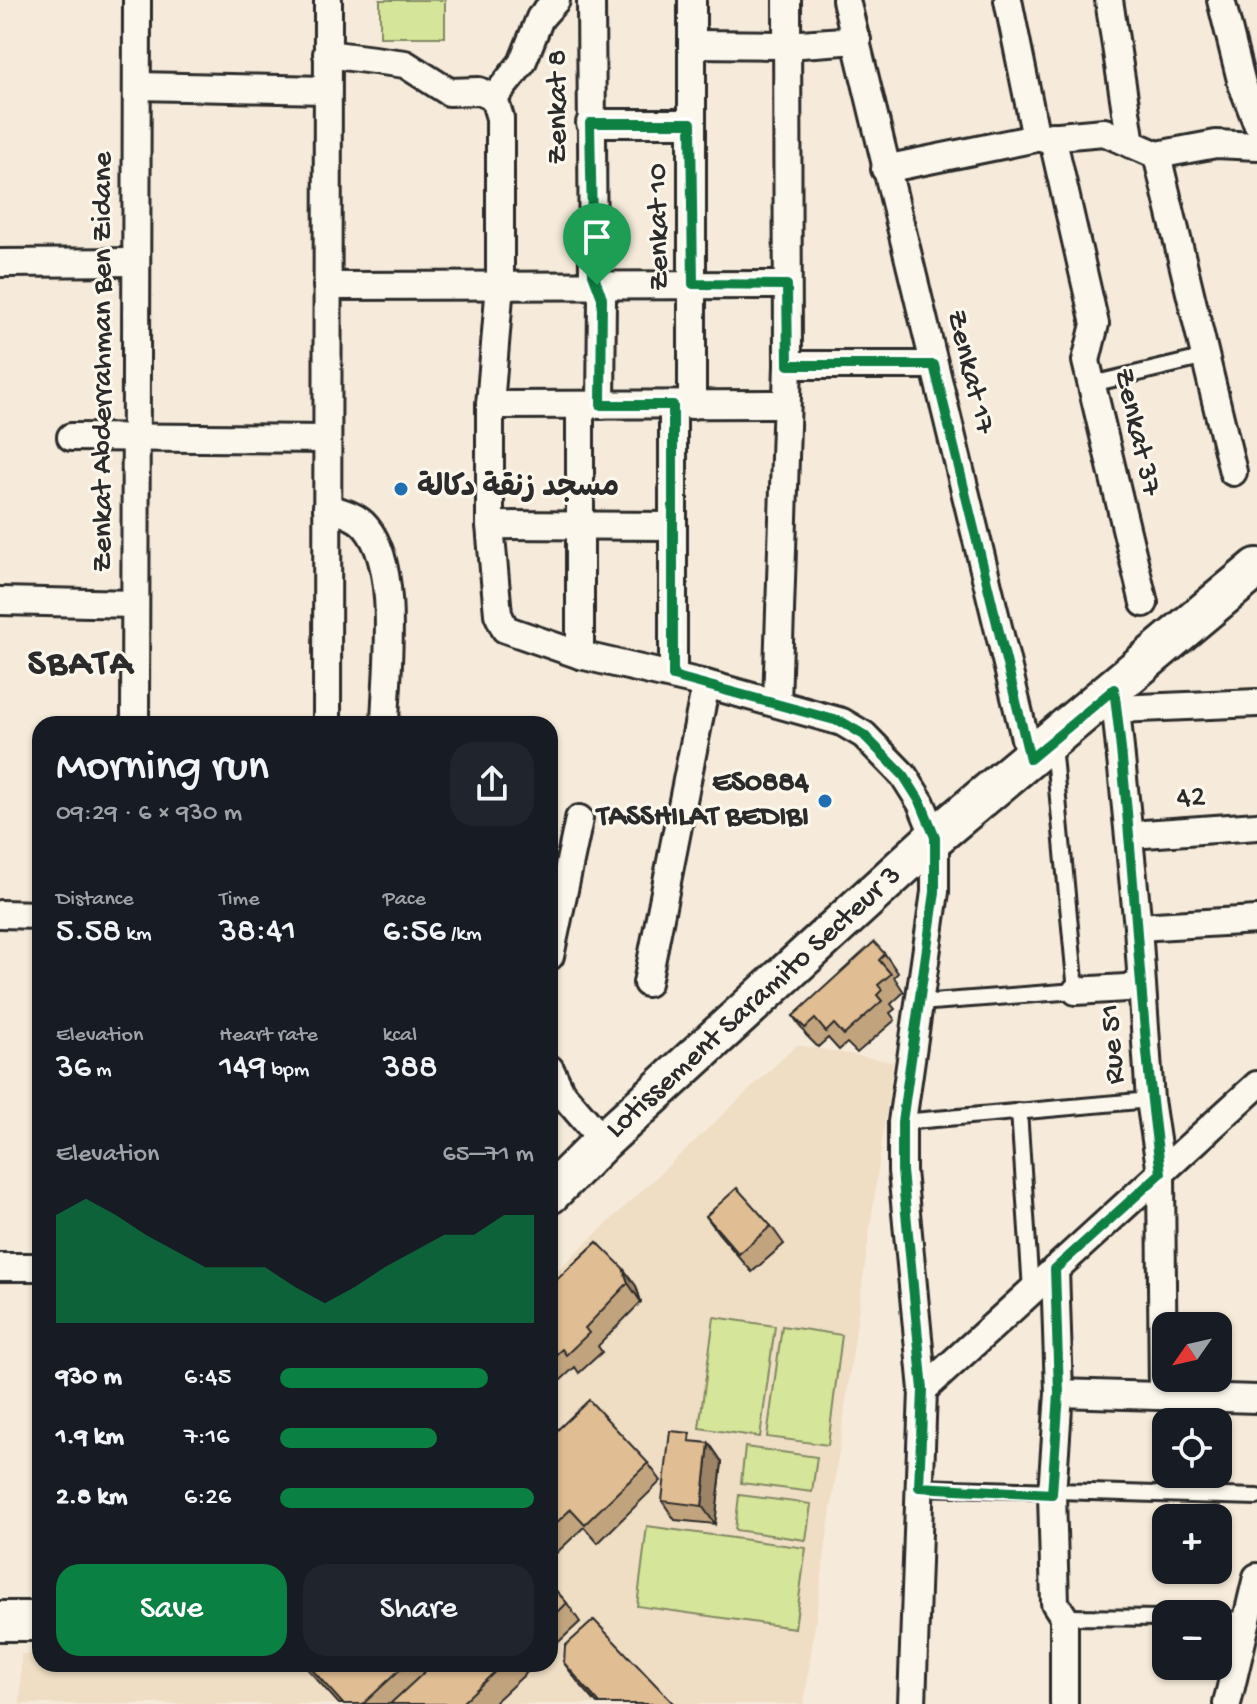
<!DOCTYPE html>
<meta charset="utf-8">
<style>
body{margin:0;font-family:"Gochi Hand","Playpen Sans Arabic",sans-serif;background:#20242c;color:#f1f3f6;height:100vh;display:flex;flex-direction:column;font-size:30px;white-space:nowrap}
*{box-sizing:border-box;margin:0}
p{font-size:26px;color:#9ea1a6}
.icon{flex:none;width:44px;height:44px;fill:none;stroke:currentColor;stroke-width:2;stroke-linecap:round;stroke-linejoin:round}
.map{position:relative;flex:1;overflow:hidden}
.drawer{position:absolute;left:32px;top:716px;width:526px;height:956px;display:flex;flex-direction:column;background:#171b24;border-radius:24px;box-shadow:0 2px 6px #0004}
.drawer>*{flex:none}
.needle{width:52px;rotate:236deg}
.tools{position:absolute;left:1152px;top:1312px;display:grid;gap:16px}
.tools a{display:grid;place-items:center;width:80px;height:80px;border-radius:16px;background:#171b24;box-shadow:0 2px 6px #0004;font-size:40px}
.pin{position:absolute;display:grid;place-items:center;width:68px;height:68px;color:#fff;margin:-82px -34px;border-radius:50% 50% 50% 0;rotate:-45deg;box-shadow:0 0 8px #0007}
.pin .icon{rotate:45deg}
.round{display:grid;place-items:center;flex:none;width:84px;height:84px;border-radius:24px;background:#20242c}
.overview{display:flex;align-items:center;justify-content:space-between;height:136px;padding:0 24px}
h1{font-size:44px;font-weight:600;line-height:60px}
.stats{display:grid;grid-template-columns:repeat(3,1fr);gap:12px;height:136px;padding:8px 24px}
.stats div{display:grid;align-content:center}
.stats b{font-size:34px;font-weight:600}
.stats small{font-size:22px;font-weight:400}
.stats p{font-size:22px}
.chart{height:224px;padding:16px 24px}
.chart p{display:flex;justify-content:space-between}
.chart svg{width:100%;height:144px;margin-top:8px;fill:#0b8043;opacity:.7}
.button{display:flex;gap:16px;margin-top:auto;padding:16px 24px}
.button a{flex:1;height:92px;border-radius:24px;background:#0b8043;color:#fff;font-size:32px;font-weight:600;line-height:92px;text-align:center}
.button a+a{background:#20242c;color:#f1f3f6}
ul{padding:0 24px;list-style:none;font-size:26px}
li{display:grid;grid-template-columns:128px 96px 1fr;align-items:center;height:60px}
li i{height:20px;border-radius:10px;background:#0b8043}
.map>svg:first-child{display:block}
</style>
<div class="map">
<svg width="1257" height="1704" viewBox="0 0 1257 1704">
<rect width="100%" height="100%" fill="#f6ebda"/>
<filter id="ink" filterUnits="userSpaceOnUse"><feTurbulence type="fractalNoise" baseFrequency=".0125" numOctaves="2"/><feDisplacementMap in="SourceGraphic" scale="16" xChannelSelector="R" yChannelSelector="G"/><feConvolveMatrix kernelMatrix="1 2 1 2 8 2 1 2 1" color-interpolation-filters="sRGB"/></filter>
<g filter="url(#ink)">
<polygon fill="#efddc4" points="797,1045 893,1062 804,1704 20,1704 21,1654 40,1655 40,1664 550,1664 550,1277"/>
<g fill="#d5e599" stroke="#808862" stroke-width="2">
<rect x="380" y="0" width="65" height="37"/>
<polygon points="714,1317 775,1326 760,1437 699,1428"/>
<polygon points="782,1326 842,1335 828,1445 767,1437"/>
<polygon points="745,1447 817,1457 812,1492 741,1483"/>
<polygon points="739,1495 811,1504 806,1540 735,1530"/>
<polygon points="647,1526 806,1548 795,1628 637,1606"/>
</g>
<g fill="none" stroke-linecap="round" stroke-linejoin="round">
<g stroke="#2b2b2b" stroke-width="20">
<g id="lane">
<polyline points="1092,384 1206,357"/>
<polyline points="919,1003 1076,991 1053,745"/>
<polyline points="1019,1111 1031,1290"/>
<polyline points="902,1122 1150,1100"/>
<polyline points="919,1487 1257,1497"/>
<polyline points="1064,1617 1166,1618"/>
<polyline points="1218,1619 1245,1620"/>
</g>
</g>
<g stroke="#2b2b2b" stroke-width="32">
<g id="street">
<polyline points="591,0 593,274 602,298 601,405"/>
<polyline points="692,0 692,405"/>
<polyline points="846,0 1030,759"/>
<polyline points="1008,0 1036,138"/>
<polyline points="1109,0 1131,144"/>
<polyline points="1221,0 1242,84 1257,123"/>
<polyline points="692,44 787,45 857,40"/>
<polyline points="327,54 405,64 449,92 479,91 494,98 500,118 500,284 490,405 490,525 498,614 505,629 580,655 706,684 842,722 864,735 904,776 921,803 935,837 935,892 902,1122 902,1171 923,1390 912,1704"/>
<polyline points="137,86 327,90"/>
<polyline points="494,98 522,63 540,18 556,0"/>
<polyline points="590,123 691,123"/>
<polyline points="1052,136 1095,324 1086,361 1144,603"/>
<polyline points="1157,155 1233,472"/>
<polyline points="885,169 1036,138 1104,132 1157,155 1216,144 1257,146"/>
<polyline points="0,263 136,262"/>
<polyline points="327,286 787,285"/>
<polyline points="788,365 934,365"/>
<polyline points="490,405 785,404"/>
<polyline points="673,405 673,676"/>
<polyline points="71,437 327,439"/>
<path d="M327,508C341,512 356,515 366,527C401,568 386,672 385,724"/>
<polyline points="490,525 673,526"/>
<polyline points="0,601 135,604"/>
<polyline points="580,655 580,405"/>
<polyline points="1114,689 1138,927 1150,1100 1161,1173 1163,1396"/>
<polyline points="777,703 788,365 787,0"/>
<polyline points="1117,709 1257,703"/>
<polyline points="135,724 137,0"/>
<polyline points="327,724 328,0"/>
<polyline points="1130,835 1257,826"/>
<polyline points="0,914 40,915"/>
<polyline points="1138,927 1257,920"/>
<polyline points="550,956 579,819"/>
<polyline points="647,983 706,684"/>
<polyline points="1076,991 1142,987"/>
<polyline points="550,1069 561,1092 603,1141"/>
<polyline points="0,1267 40,1267"/>
<polyline points="1055,1269 1059,1393 1052,1494 1055,1603 1064,1617 1064,1704"/>
<polyline points="923,1390 1257,1085"/>
<polyline points="1059,1393 1257,1399"/>
<polyline points="1227,1704 1257,1577"/>
</g>
</g>
<g stroke="#2b2b2b" stroke-width="44">
<g id="secondary">
<path id="s1" d="M550,1194L603,1141L935,837L1257,568"/>
<polyline points="0,1621 40,1621"/>
</g>
</g>
<use href="#lane" stroke="#fbf7ec" stroke-width="14"/>
<use href="#street" stroke="#fbf7ec" stroke-width="26"/>
<use href="#secondary" stroke="#fbf7ec" stroke-width="38"/>
</g>
<g fill="#c1a37e" stroke="#2b2b2b" stroke-width="2">
<polygon points="885,954 898,973 894,977 904,992 891,1004 895,1009 890,1013 895,1020 857,1053 847,1043 839,1050 828,1038 818,1047 806,1035 793,1016"/>
<polygon points="706,1216 771,1226 784,1244 752,1272 719,1234"/>
<polygon points="597,1242 636,1286 641,1302 598,1346 602,1352 579,1373 575,1367 550,1390 550,1286"/>
<polygon points="550,1437 648,1463 661,1481 598,1543 584,1527 550,1559"/>
<polygon points="709,1443 722,1462 715,1524 675,1520 662,1501"/>
<polygon points="550,1584 567,1603 580,1622 550,1650"/>
<polygon points="564,1663 674,1704 597,1704 577,1681"/>
<polygon points="303,1664 427,1664 430,1667 433,1664 536,1664 493,1704 339,1704"/>
</g>
<g fill="#9d8466" stroke="#2b2b2b" stroke-width="2">
<polygon points="623,1268 636,1286 641,1302 628,1283"/>
<polygon points="709,1443 722,1462 715,1524 702,1506"/>
</g>
<g fill="#e0bd92" stroke="#2b2b2b" stroke-width="2">
<polygon points="874,942 885,954 879,960 891,974 878,985 882,990 877,995 882,1001 844,1035 834,1024 826,1032 815,1019 805,1028 793,1016"/>
<polygon points="737,1188 771,1226 739,1254 706,1216"/>
<polygon points="597,1242 623,1268 628,1283 585,1328 589,1333 566,1355 562,1349 550,1360 550,1286"/>
<polygon points="589,1400 648,1463 585,1524 571,1509 550,1529 550,1437"/>
<polygon points="670,1431 690,1433 689,1441 709,1443 702,1506 662,1501"/>
<polygon points="550,1584 567,1603 550,1620"/>
<polygon points="594,1620 674,1704 600,1704 564,1663 565,1646"/>
<polygon points="307,1664 406,1664 363,1704 343,1704"/>
<polygon points="433,1664 503,1664 461,1704 390,1704"/>
</g>
</g>
<g fill="none" stroke-linecap="round" stroke-linejoin="round" filter="url(#ink)">
<g stroke="#fff" stroke-width="16">
<path id="route" d="M590,123H691L693,284L787,285L788,365H934L1030,759L1114,689C1135,849 1138,1012 1161,1173L1055,1269L1059,1393L1052,1494L919,1487L923,1390L902,1171V1122L935,892V837L921,803L904,776L864,735L842,722L673,676V405H601L602,298L593,274Z"/>
</g>
<use href="#route" stroke="#0b8043" stroke-width="10"/>
</g>
<g fill="#1f6fb2" stroke="#fbf7ec" stroke-width="3">
<circle cx="401" cy="489" r="8"/>
<circle cx="825" cy="801" r="8"/>
</g>
<g text-anchor="middle" dominant-baseline="central" stroke-width="6" stroke-linejoin="round" paint-order="stroke">
<g font-size="30" fill="#2b2b2b" stroke="#fbf7ec">
<text transform="translate(559 107) rotate(-90)">Zenkat 8</text>
<text transform="translate(660 227) rotate(-91)">Zenkat 10</text>
<text transform="translate(104 362) rotate(-90)">Zenkat Abderrahman Ben Zidane</text>
<text transform="translate(969 372) rotate(76)">Zenkat 17</text>
<text transform="translate(1136 432) rotate(77)">Zenkat 37</text>
<text transform="translate(1191 799) rotate(-4)">42</text>
<text stroke="none"><textPath href="#s1" startOffset="280">Lotissement Saramito Secteur 3</textPath></text>
<text transform="translate(1114 1044) rotate(-94)">Rue 51</text>
</g>
<g font-size="30" font-weight="bold" fill="#2b2b2b" stroke="#fbf7ec" text-anchor="start">
<text x="417" y="489">مسجد زنقة دكالة</text>
<text x="809" y="784" text-anchor="end">ES0884<tspan x="809" dy="34">TASSHILAT BEDIBI</tspan></text>
</g>
<g font-size="38" font-weight="bold" letter-spacing="2" fill="#2b2b2b" stroke="#fbf7ec">
<text x="81" y="665">SBATA</text>
</g>
</g>
</svg>
<div class="tools">
<a><svg class="needle" viewBox="-14 -14 28 28"><path d="M0-13l5 13h-10z" fill="#e53935"/><path d="M0 13l5-13h-10z" fill="#9ea1a6"/></svg></a>
<a><svg class="icon" aria-label="locate" viewBox="0 0 24 24"><circle cx="12" cy="12" r="6"/><path d="M12 2v4M12 18v4M2 12h4M18 12h4"/></svg></a>
<a>+</a>
<a>−</a>
</div>
<div class="pin" style="left:597px;top:285px;background:#1e9e55"><svg class="icon" aria-label="arrive" viewBox="0 0 24 24"><path d="M6 21V4h12l-3 4 3 4H6"/></svg></div>
<section class="drawer">
<div class="overview"><div><h1>Morning run</h1><p>09:29 · 6 × 930 m</p></div><a class="round"><svg class="icon" aria-label="share" viewBox="0 0 24 24"><path d="M12 15V3M7 8l5-5 5 5M5 13v7h14v-7"/></svg></a></div>
<div class="stats">
<div><p>Distance</p><b>5.58<small> km</small></b></div>
<div><p>Time</p><b>38:41</b></div>
<div><p>Pace</p><b>6:56<small> /km</small></b></div>
</div>
<div class="stats">
<div><p>Elevation</p><b>36<small> m</small></b></div>
<div><p>Heart rate</p><b>149<small> bpm</small></b></div>
<div><p>kcal</p><b>388</b></div>
</div>
<div class="chart"><p><span>Elevation</span>65–71 m</p>
<svg viewBox="0 0 160 44" preserveAspectRatio="none"><path d="M0 44V11L10 6L20 11L30 17L40 22L50 27L60 27L70 27L80 33L90 38L100 33L110 27L120 22L130 17L140 17L150 11L160 11V44z"/></svg>
</div>
<ul>
<li><b>930 m</b>6:45<i style="width:82%"></i></li>
<li><b>1.9 km</b>7:16<i style="width:62%"></i></li>
<li><b>2.8 km</b>6:26<i style="width:100%"></i></li>
</ul>
<div class="button"><a>Save</a><a>Share</a></div>
</section>
</div>
